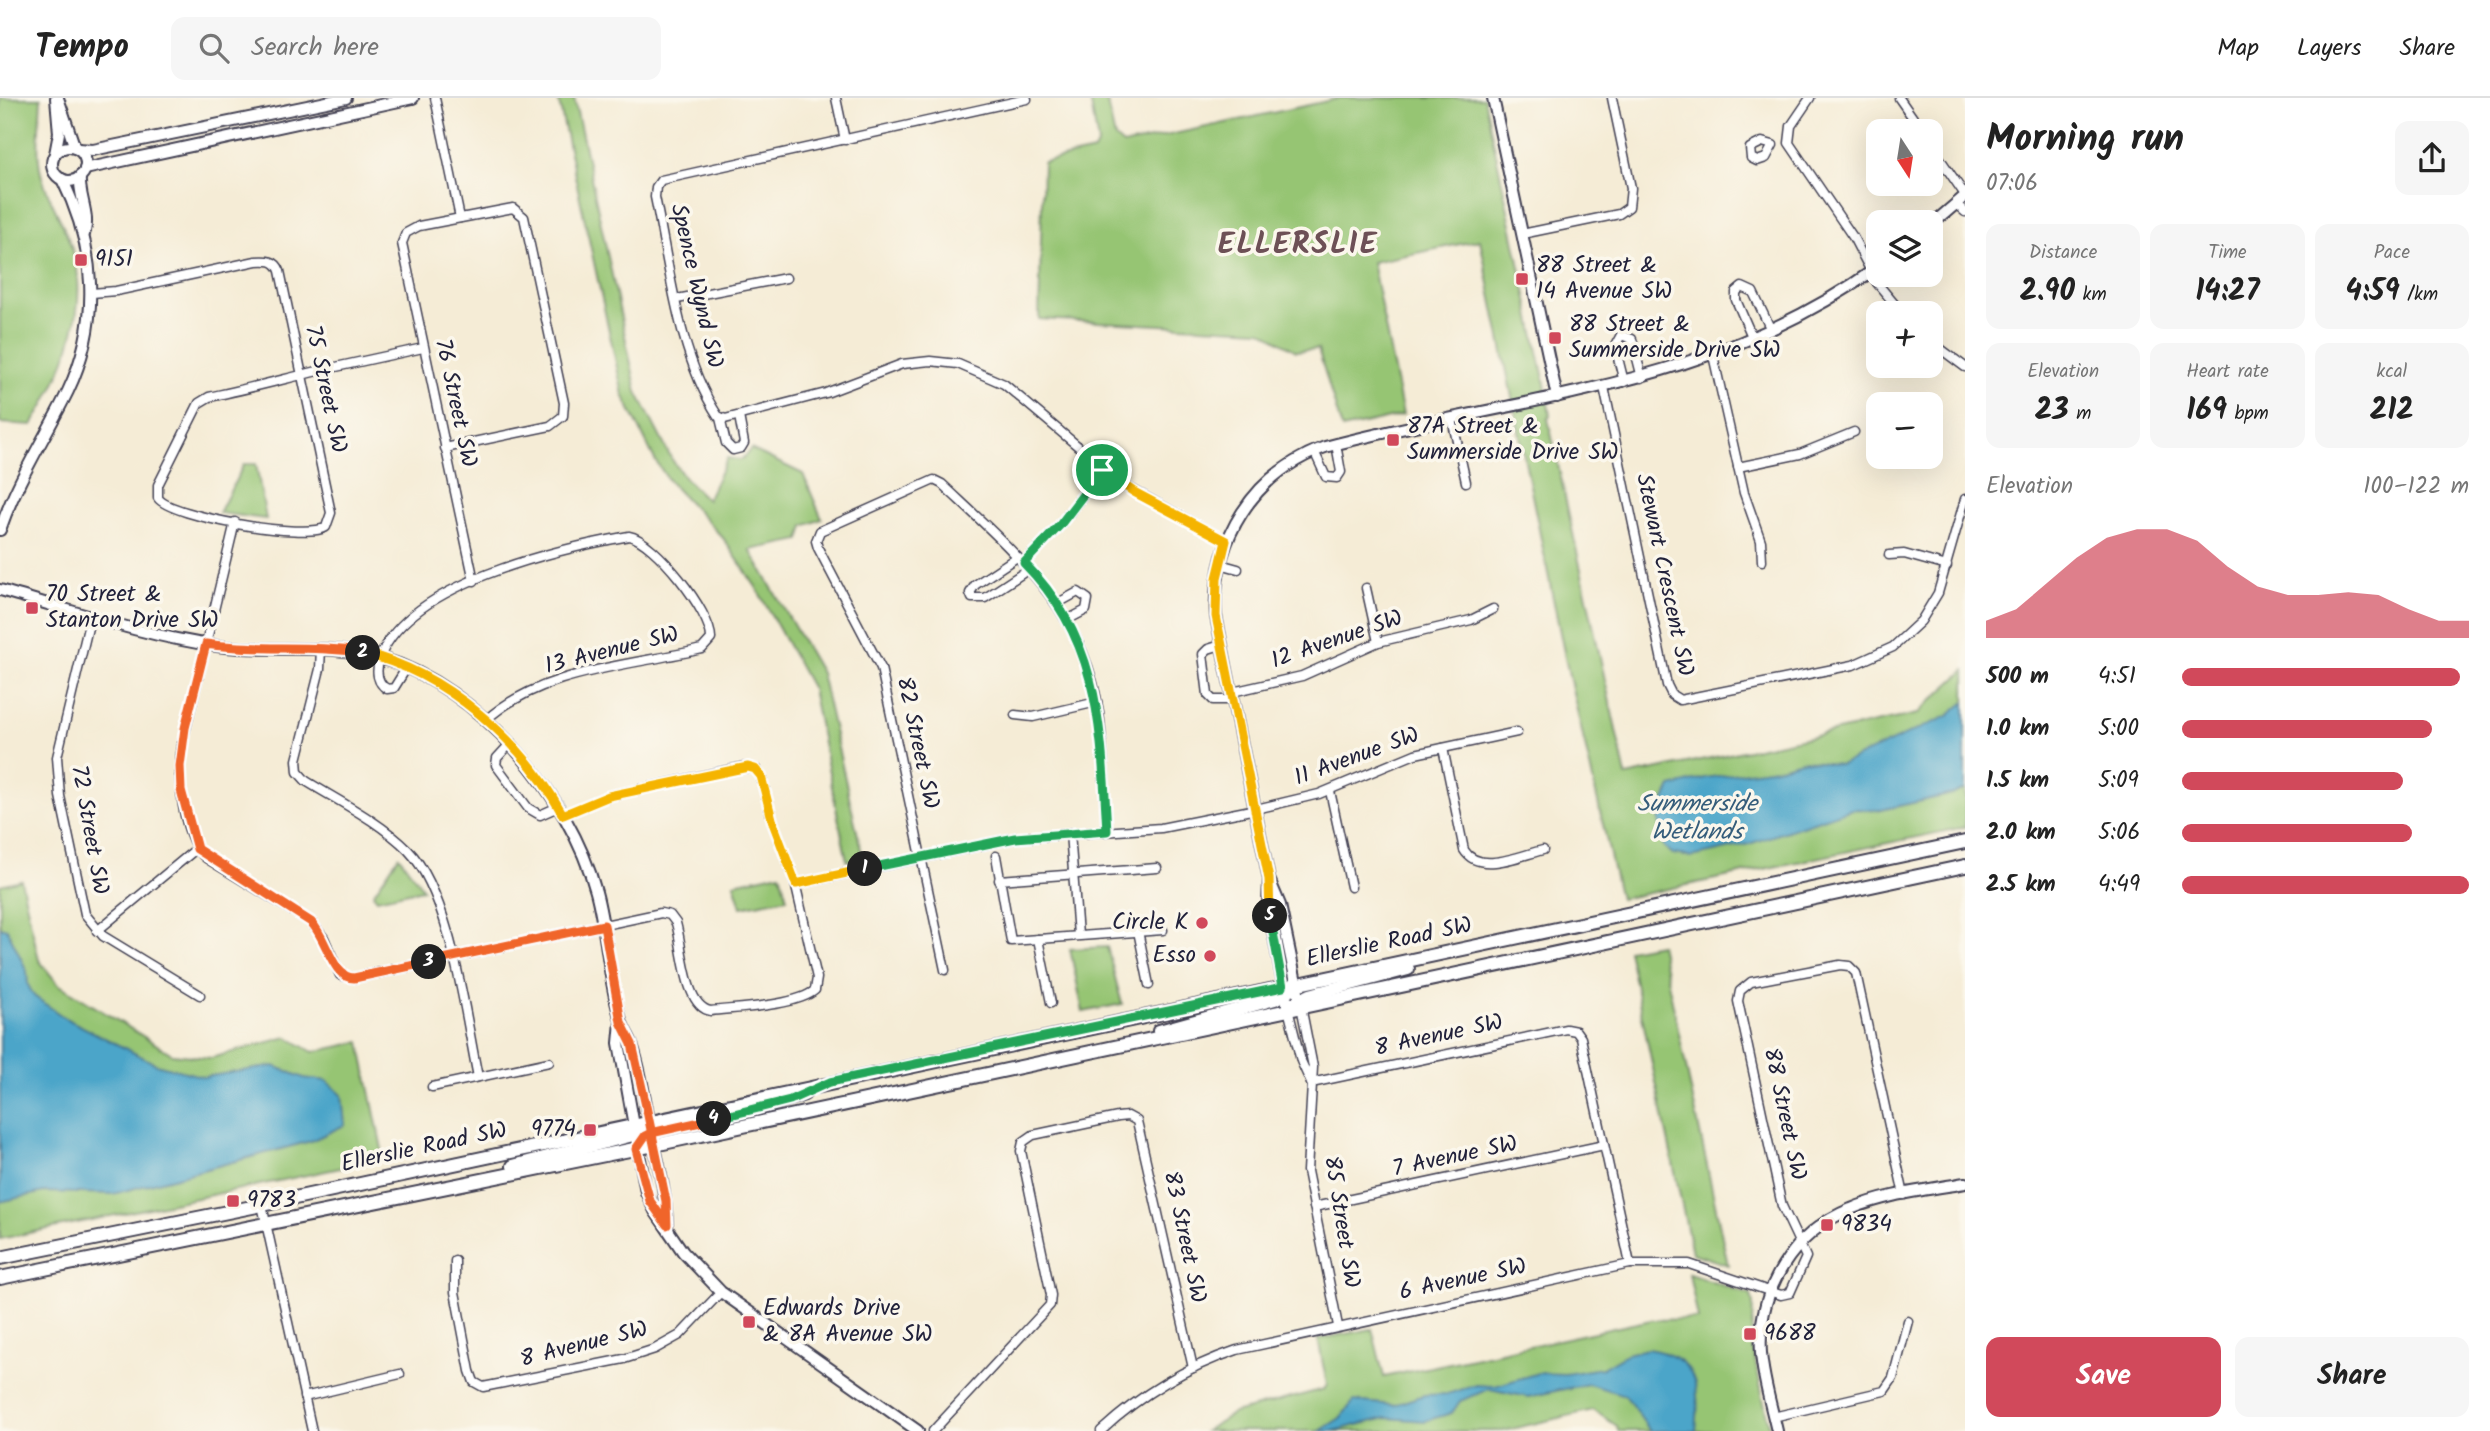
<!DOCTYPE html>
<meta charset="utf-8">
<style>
body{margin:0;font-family:Kalam,sans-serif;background:#f6f6f6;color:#222;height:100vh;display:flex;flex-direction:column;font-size:26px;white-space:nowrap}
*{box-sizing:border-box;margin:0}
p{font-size:23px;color:#767676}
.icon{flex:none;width:38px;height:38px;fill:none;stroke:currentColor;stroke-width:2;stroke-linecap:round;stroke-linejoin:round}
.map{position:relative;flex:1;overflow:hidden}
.sheet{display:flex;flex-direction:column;background:#fff;width:525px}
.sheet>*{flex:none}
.needle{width:46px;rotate:168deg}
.tools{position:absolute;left:1866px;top:21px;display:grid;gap:14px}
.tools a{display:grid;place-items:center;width:77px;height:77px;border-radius:14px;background:#fff;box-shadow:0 7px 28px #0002;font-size:35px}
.pin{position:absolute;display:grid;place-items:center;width:60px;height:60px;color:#fff;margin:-30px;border:4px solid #fff;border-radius:50%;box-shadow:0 2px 7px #0007}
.km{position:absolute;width:35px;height:35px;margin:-18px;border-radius:50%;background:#222;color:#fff;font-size:19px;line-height:35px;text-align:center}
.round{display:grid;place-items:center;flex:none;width:74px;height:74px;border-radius:14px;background:#f6f6f6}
.summary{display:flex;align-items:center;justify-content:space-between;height:119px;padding:0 21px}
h1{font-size:38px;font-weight:700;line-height:52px}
.metrics{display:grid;grid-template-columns:repeat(3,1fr);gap:10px;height:119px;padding:7px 21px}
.metrics div{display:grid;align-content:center;border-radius:14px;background:#f6f6f6;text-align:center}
.metrics b{font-size:30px;font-weight:700}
.metrics small{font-size:19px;font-weight:400}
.metrics p{font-size:19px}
.chart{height:196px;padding:14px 21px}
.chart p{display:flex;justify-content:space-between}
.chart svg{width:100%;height:126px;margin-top:7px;fill:#d1495b;opacity:.7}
.button{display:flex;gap:14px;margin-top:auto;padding:14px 21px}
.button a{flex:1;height:80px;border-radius:14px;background:#d1495b;color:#fff;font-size:28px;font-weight:700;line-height:80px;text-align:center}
.button a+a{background:#f6f6f6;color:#222}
ul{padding:0 21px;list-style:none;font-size:23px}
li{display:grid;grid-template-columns:112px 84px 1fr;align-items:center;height:52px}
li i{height:18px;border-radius:9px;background:#d1495b}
header{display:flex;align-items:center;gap:42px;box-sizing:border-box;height:98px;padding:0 35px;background:#fff;border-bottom:2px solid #e0e0e0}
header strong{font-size:33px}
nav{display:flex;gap:38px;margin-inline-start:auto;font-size:24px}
.search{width:490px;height:63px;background:#f6f6f6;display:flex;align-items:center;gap:18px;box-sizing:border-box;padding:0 24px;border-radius:14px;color:#767676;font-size:26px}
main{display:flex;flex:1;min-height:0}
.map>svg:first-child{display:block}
</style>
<header>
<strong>Tempo</strong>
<div class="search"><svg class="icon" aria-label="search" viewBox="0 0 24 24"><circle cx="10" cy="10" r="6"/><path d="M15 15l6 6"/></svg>Search here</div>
<nav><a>Map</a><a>Layers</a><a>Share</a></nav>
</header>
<main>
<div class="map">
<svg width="1965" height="1333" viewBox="0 0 1965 1333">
<rect width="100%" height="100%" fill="#fbf7ec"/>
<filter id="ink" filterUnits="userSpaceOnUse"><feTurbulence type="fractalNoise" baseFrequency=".0143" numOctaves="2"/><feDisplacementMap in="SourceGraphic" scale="14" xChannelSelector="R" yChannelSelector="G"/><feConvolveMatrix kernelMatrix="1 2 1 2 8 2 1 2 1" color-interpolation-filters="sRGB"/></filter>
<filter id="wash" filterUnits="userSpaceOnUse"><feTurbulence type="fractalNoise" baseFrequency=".00686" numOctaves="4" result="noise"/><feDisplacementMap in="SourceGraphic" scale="28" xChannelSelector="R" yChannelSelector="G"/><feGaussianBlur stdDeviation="1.57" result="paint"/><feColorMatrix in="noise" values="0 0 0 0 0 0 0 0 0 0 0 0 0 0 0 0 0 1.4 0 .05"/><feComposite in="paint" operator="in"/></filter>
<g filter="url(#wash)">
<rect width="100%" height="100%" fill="#f5ecd6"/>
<g fill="#96c573" stroke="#5c7457" stroke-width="2">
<path d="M0,0H41C40,27 34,60 44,85C53,111 68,133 75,160C88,217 62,280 32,327L0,325Z"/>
<polygon points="558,0 574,0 637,294 671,360 684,379 707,402 727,360 741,362 751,351 803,376 822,421 804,428 800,442 750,452 821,575 863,760 847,763 812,591 756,489 723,440 669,383 655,362 623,297"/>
<polygon points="1090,0 1106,0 1115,40 1123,47 1341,0 1484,0 1545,286 1550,318 1548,321 1626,678 1917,616 1965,572 1965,729 1620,801 1566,564 1480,142 1372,164 1403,317 1342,331 1318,251 1296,253 1261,232 1039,221 1043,64 1094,53 1098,45"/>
<polygon points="244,366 256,366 266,421 219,415"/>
<polygon points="399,758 423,791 377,801 373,796"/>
<polygon points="780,775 787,800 741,809 734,785"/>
<polygon points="21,782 39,862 58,886 172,956 211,960 287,939 313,954 360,944 384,1061 0,1141 0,787"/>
<polygon points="1660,846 1728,1167 1692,1155 1628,852"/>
<polygon points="1107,849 1122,906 1083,914 1070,851"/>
<polygon points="1689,1176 1751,1197 1753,1206 1751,1243 1770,1333 1618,1333 1617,1328 1593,1312 1503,1333 1205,1333 1234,1315 1324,1291 1327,1287 1318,1241 1372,1231 1384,1279 1651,1222 1698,1221"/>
</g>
<g fill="#4ca5c9" stroke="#376482" stroke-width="2">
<polygon points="1965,604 1965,691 1953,696 1881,712 1852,711 1749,746 1692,759 1673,756 1664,749 1661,739 1659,715 1671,689 1705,680 1776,670 1805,662 1840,667 1948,618"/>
<polygon points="0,829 7,831 27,873 28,887 34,898 65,920 156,966 204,979 274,968 304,980 327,983 342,997 345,1027 311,1043 113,1096 44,1094 0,1104"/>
<path d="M1647,1251C1699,1258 1700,1290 1696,1333H1650L1625,1297L1588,1286L1528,1299L1489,1291L1460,1303L1452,1315L1425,1323L1386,1320L1333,1333H1320L1340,1320L1354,1303L1394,1307L1424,1297L1447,1296L1476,1287L1495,1288L1538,1275L1565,1276L1602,1270L1626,1256Z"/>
</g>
</g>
<g filter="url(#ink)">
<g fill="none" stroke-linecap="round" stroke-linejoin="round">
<g stroke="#424052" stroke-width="11">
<g id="minor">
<polyline points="435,0 460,120"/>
<polyline points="836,0 845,42"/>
<polyline points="1810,0 1791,28 1789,45 1853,139 1877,185 1902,215"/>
<polyline points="1899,0 1922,33"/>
<path d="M1027,1L661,82L656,89L655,99C670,170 678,257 718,318L725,321L826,295L902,266L930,263L958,266L1004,286L1124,387L1226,443"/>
<polygon points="1762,44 1773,47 1766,60 1757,63 1751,60 1750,50"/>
<polyline points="1930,46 1965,97"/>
<polyline points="1956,106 1965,114"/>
<polyline points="1522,136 1619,116 1629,109 1631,90 1612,0"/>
<path d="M92,195L116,193L256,163C267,162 276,162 280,173L304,287L331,415L326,429C308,442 171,419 158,400V387L199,305L209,299C247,291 284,281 322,272L423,250"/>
<polyline points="677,201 786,180"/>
<polyline points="1753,241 1736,202 1736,194 1742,189 1753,194 1771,232"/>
<polyline points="1930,243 1965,269"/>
<polyline points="1713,257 1744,395 1761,443 1762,463"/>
<polyline points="1624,284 1615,248 1621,237 1632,241 1642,280"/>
<polyline points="1604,289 1667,587 1672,597 1680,602 1853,567 1893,549 1921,523 1938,495 1965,401"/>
<polyline points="720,320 726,345 733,352 741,350 744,345 739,318"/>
<polyline points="1452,321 1466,384"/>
<polyline points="445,350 550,328 563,318 564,305 524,119 513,110 419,128 406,135 402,145 474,483"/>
<polyline points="1314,353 1326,379 1337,380 1341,374 1336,346"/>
<polyline points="1738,369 1800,356 1854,334"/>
<path d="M235,424L180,655C178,683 183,742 206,760L311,824L324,840L340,877L354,880L661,815L670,817L676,825C683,848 684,909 711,913C737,910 797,908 815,892L817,880L794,780L773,725L761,678L756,671L741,669L609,698L563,717"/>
<polyline points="1889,457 1904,456 1947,468"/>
<polyline points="1017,459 975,487 970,495 972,500 985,500 1029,471"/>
<polyline points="1024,465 1060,427 1102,372"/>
<polyline points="1220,466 1238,471"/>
<polyline points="1366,490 1378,544"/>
<polyline points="1058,505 1078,494 1088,501 1086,512 1067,522"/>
<polyline points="91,517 57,659 60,698 85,816 103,838 200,897"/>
<polyline points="1221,547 1208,551 1203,556 1208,597 1213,602 1233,602"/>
<path d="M321,550L320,571L297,662L298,674L306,683C340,704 379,723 408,752C451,796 465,917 478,979"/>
<path d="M407,569L394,590L387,591C377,585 376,574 379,563C403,486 558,451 629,438C654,442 712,515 711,541L702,551C631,568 541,571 485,623"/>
<polyline points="1232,594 1302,578 1378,544 1471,522 1493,511"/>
<polyline points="1015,617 1033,619 1097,604"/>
<polyline points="509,647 497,660 496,667 528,710 540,717 558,709"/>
<path d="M1443,650L1464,752C1479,777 1521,757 1543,752"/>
<polyline points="1330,693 1351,789"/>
<polyline points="1070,735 1078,837"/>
<polyline points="996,758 1011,843 1163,832"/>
<polyline points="999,782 1157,770"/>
<polyline points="796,786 1015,740 1161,730 1256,711 1319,696 1415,656 1517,634"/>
<polyline points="97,833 196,751"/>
<polyline points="1138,833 1149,887"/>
<polyline points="1038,841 1051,905"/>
<path d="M945,872L881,570L818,450L816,443L820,433L934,382L942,386C1013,453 1085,512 1099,615C1104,654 1104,694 1107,733"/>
<polyline points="1301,908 1313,969 1307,1073 1338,1228"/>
<polyline points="1288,911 1301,963 1311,985"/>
<polyline points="1311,985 1566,931 1576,933 1581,940 1630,1166"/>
<polyline points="432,989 549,964"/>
<polyline points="262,1107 312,1333"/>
<polyline points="1314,1109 1604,1047"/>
<polyline points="455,1163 455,1194 470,1273 474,1284 483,1289 624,1261 655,1251 680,1237 721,1194"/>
<polyline points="304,1299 400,1276"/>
<polyline points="1773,1319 1884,1293 1893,1280 1908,1223"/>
<polyline points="933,1333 1050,1207 1051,1197 1021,1053 1023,1044 1033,1037 1118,1019 1128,1018 1137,1023 1193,1270"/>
<path d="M1101,1333C1140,1297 1186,1269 1237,1252L1630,1166H1689L1781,1197L1790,1195L1806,1159L1782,1108L1738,903L1740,893L1751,884L1840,867L1849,868L1856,875L1904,1097"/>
</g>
</g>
<g stroke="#424052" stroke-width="14">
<g id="tertiary">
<polyline points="58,0 75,50"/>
<polyline points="1493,0 1557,299"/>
<circle cx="69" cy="66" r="17"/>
<polyline points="78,51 93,52 346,0"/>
<polyline points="55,56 59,35 56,0"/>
<polyline points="85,71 413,0"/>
<path d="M80,78C78,98 91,117 84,136"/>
<polyline points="1930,128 1965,98"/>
<path d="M0,432C17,382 45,340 68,293C101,223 96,149 62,81"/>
<path d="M0,492C71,512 143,538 217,548C271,555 327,544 381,560C479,589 570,697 596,794C607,834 609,888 622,925C624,932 629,938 631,944C641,970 644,1000 650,1027C657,1061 666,1093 667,1127"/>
<polyline points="1269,781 1268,807 1288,911"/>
<path d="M1301,908L1280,807L1269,781L1216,518C1212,441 1253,376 1325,349C1521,297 1706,293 1878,169"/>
<polyline points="621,924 619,945 646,1094 655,1113 683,1154 721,1194 918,1333"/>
<path d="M1777,1333C1771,1307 1763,1281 1761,1255C1757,1193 1793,1134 1851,1111C1886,1096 1927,1092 1965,1085"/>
</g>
</g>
<g stroke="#424052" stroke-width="16">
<g id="secondary">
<polyline points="1290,907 1310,897 1408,871"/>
<polyline points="1159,933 1275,901 1294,889"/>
<polyline points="636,1051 645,1038 651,1035 750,1013 804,996"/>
<polyline points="513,1068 633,1037 647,1025"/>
<polyline points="0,1160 262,1107 1965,744"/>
<polyline points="0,1180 654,1047 1965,768"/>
</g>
</g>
<use href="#minor" stroke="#fff" stroke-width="8"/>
<use href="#tertiary" stroke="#fff" stroke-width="10"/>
<use href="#secondary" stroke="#fff" stroke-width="12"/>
</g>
</g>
<g fill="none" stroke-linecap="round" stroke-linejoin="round" filter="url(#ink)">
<g stroke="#fff" stroke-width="14">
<path id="split-1" d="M865,771L1015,740L1107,733C1101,632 1101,542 1024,465L1060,427L1102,372"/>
</g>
<g stroke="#fff" stroke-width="14">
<path id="split-2" d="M363,555C445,574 523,643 563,717L609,698L748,669L755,671L761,678L773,725L796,786L865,771"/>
</g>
<g stroke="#fff" stroke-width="14">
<path id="split-3" d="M363,555C311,546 258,554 206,546L185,630L180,668L181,692L197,751L311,824C327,840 332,880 354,880L429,864"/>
</g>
<g stroke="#fff" stroke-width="14">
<polyline id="split-4" points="429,864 604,827 621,924 632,946 646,1008 666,1103 667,1127 650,1103 636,1051 645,1038 651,1035 714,1021"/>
</g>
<g stroke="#fff" stroke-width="14">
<polyline id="split-5" points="714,1021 790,1002 830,984 1283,889 1270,818"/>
</g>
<g stroke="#fff" stroke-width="14">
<polyline id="split-6" points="1102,372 1134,394 1226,443 1217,480 1216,518 1269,781 1270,818"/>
</g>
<use href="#split-1" stroke="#22a559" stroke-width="9"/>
<use href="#split-2" stroke="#f5b400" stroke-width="9"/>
<use href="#split-3" stroke="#f0652b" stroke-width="9"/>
<use href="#split-4" stroke="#f0652b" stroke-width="9"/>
<use href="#split-5" stroke="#22a559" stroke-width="9"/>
<use href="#split-6" stroke="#f5b400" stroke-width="9"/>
</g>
<g fill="#d1495b" stroke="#fbf7ec" stroke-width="2.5">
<rect x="74" y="155" width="14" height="14" rx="3.5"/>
<rect x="1515" y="174" width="14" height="14" rx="3.5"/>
<rect x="1548" y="233" width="14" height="14" rx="3.5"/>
<rect x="1386" y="335" width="14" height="14" rx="3.5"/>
<rect x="25" y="503" width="14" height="14" rx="3.5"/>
<circle cx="1202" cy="825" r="7"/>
<circle cx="1210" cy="858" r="7"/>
<rect x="583" y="1025" width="14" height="14" rx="3.5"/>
<rect x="226" y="1096" width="14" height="14" rx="3.5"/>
<rect x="1820" y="1120" width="14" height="14" rx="3.5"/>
<rect x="742" y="1217" width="14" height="14" rx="3.5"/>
<rect x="1743" y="1229" width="14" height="14" rx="3.5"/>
</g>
<g text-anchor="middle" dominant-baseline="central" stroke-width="7" stroke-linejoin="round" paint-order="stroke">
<g font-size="23" fill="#22223b" stroke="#fbf7ec" text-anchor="start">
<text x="95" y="162">9151</text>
<text x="1536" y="168">88 Street &amp;<tspan x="1536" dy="26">14 Avenue SW</tspan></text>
<text x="1569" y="227">88 Street &amp;<tspan x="1569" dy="26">Summerside Drive SW</tspan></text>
<text x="1407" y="329">87A Street &amp;<tspan x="1407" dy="26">Summerside Drive SW</tspan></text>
<text x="46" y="497">70 Street &amp;<tspan x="46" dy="26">Stanton Drive SW</tspan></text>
<text x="1188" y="825" text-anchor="end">Circle K</text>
<text x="1196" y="858" text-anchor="end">Esso</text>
<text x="576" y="1032" text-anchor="end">9774</text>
<text x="247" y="1103">9783</text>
<text x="1841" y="1127">9834</text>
<text x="763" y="1211">Edwards Drive<tspan x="763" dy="26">&amp; 8A Avenue SW</tspan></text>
<text x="1764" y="1236">9688</text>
</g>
<g font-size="23" fill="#22223b" stroke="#fbf7ec">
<text transform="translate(696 188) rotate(77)">Spence Wynd SW</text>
<text transform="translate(325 291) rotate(78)">75 Street SW</text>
<text transform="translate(455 305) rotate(78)">76 Street SW</text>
<text transform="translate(1664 477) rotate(78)">Stewart Crescent SW</text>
<text transform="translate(1337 542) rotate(-19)">12 Avenue SW</text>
<text transform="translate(612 553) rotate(-14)">13 Avenue SW</text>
<text transform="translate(917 645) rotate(78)">82 Street SW</text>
<text transform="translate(1357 659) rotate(-20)">11 Avenue SW</text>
<text transform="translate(89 732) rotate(80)">72 Street SW</text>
<text transform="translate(1389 845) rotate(-12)">Ellerslie Road SW</text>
<text transform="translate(1439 938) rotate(-12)">8 Avenue SW</text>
<text transform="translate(1784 1016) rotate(78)">88 Street SW</text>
<text transform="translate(424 1050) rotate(-12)">Ellerslie Road SW</text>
<text transform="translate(1455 1059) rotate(-12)">7 Avenue SW</text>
<text transform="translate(1341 1124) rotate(81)">85 Street SW</text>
<text transform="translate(1184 1139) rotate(78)">83 Street SW</text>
<text transform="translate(1463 1182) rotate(-12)">6 Avenue SW</text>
<text transform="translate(584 1247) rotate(-14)">8 Avenue SW</text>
</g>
<g font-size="24" font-style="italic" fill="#355d7b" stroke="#fbf7ec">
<text x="1697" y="706">Summerside<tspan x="1697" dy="28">Wetlands</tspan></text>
</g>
<g font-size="30" font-weight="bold" letter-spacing="2" fill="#6d5056" stroke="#fbf7ec">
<text x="1298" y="147">ELLERSLIE</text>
</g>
</g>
</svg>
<div class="tools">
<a><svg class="needle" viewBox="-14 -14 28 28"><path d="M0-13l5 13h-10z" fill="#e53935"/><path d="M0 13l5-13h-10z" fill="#767676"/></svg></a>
<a><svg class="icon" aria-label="layers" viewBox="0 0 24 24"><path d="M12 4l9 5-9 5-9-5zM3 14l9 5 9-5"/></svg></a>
<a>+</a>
<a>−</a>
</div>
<div class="pin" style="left:1102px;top:372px;background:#1e9e55"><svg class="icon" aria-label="arrive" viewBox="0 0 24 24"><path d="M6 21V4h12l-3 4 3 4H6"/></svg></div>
<b class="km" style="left:865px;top:771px">1</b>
<b class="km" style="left:363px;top:555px">2</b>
<b class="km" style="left:429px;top:864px">3</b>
<b class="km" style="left:714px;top:1021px">4</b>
<b class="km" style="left:1270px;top:818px">5</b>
</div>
<section class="sheet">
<div class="summary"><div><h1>Morning run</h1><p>07:06</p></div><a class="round"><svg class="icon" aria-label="share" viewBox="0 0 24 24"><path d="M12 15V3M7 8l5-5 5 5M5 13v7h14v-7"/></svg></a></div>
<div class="metrics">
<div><p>Distance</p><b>2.90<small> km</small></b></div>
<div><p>Time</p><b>14:27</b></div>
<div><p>Pace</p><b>4:59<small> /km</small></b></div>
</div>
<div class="metrics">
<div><p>Elevation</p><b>23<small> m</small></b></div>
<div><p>Heart rate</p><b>169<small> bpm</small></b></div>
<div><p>kcal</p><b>212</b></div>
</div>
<div class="chart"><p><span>Elevation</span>100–122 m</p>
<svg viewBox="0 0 160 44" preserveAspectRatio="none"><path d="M0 44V38L10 34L20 25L30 16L40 9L50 6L60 6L70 10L80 19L90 26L100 29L110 29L120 28L130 29L140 34L150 38L160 38V44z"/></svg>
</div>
<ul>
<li><b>500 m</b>4:51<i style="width:97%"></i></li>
<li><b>1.0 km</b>5:00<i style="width:87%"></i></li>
<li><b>1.5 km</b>5:09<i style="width:77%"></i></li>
<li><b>2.0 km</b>5:06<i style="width:80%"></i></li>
<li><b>2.5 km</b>4:49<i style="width:100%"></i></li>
</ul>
<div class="button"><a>Save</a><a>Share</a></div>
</section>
</main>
